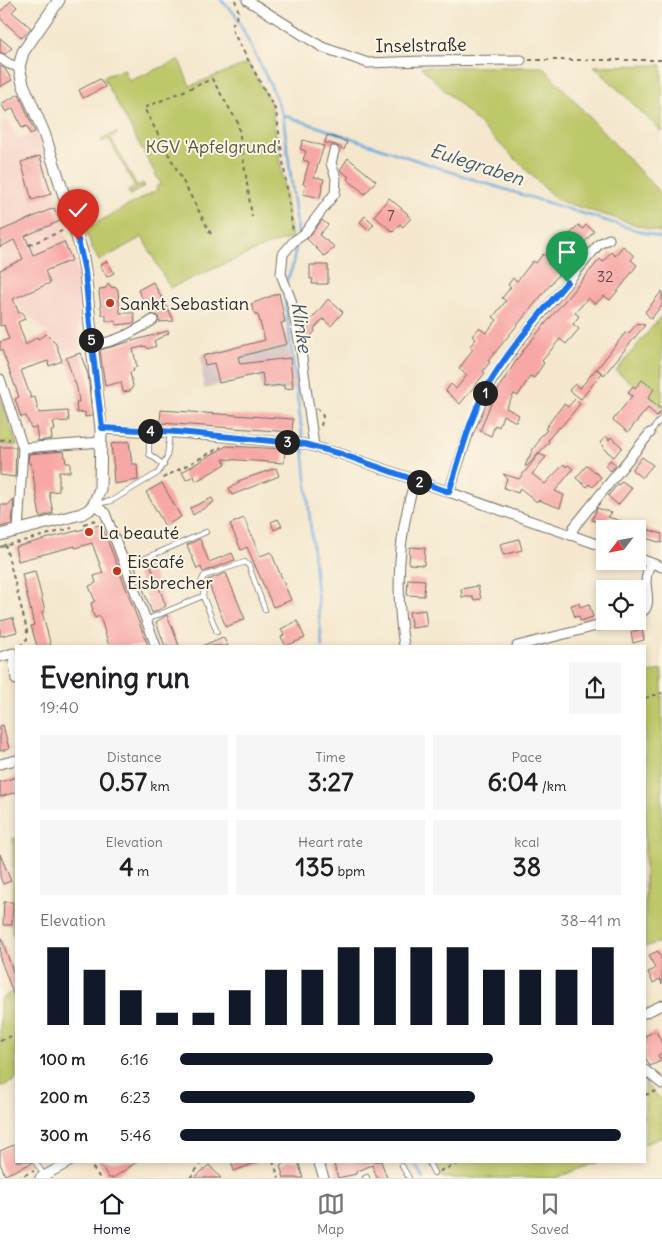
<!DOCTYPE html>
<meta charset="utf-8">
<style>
body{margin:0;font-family:Delius,sans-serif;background:#f6f6f6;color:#202124;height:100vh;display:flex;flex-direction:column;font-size:19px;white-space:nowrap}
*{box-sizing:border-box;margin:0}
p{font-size:16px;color:#757577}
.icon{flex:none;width:28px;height:28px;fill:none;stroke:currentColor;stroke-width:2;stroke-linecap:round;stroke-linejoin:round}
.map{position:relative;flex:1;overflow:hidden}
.side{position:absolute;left:15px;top:645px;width:631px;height:518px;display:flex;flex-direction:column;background:#fff;border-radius:0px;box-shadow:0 2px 8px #0003}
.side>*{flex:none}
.needle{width:32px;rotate:238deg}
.tools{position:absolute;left:596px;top:520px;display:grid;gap:10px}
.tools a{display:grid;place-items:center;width:50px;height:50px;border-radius:0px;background:#fff;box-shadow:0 2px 8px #0003;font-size:25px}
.pin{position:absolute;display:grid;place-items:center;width:42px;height:42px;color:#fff;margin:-51px -21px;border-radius:50% 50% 50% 0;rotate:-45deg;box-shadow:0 0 5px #0007}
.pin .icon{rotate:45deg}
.km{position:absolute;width:25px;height:25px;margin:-12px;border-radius:50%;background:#222;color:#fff;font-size:14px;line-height:25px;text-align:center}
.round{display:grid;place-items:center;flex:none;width:52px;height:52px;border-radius:0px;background:#f6f6f6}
.overview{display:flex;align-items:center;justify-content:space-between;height:85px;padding:0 25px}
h1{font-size:28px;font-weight:700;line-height:38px}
.metrics{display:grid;grid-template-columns:repeat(3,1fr);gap:8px;height:85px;padding:5px 25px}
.metrics div{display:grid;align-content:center;border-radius:0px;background:#f6f6f6;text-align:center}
.metrics b{font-size:25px;font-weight:700}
.metrics small{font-size:14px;font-weight:400}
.metrics p{font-size:14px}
.chart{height:140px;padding:10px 25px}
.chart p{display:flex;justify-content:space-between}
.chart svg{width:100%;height:90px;margin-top:5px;stroke:#111827;stroke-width:6}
ul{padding:0 25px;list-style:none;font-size:16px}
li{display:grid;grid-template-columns:80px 60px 1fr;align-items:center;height:38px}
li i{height:12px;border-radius:6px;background:#111827}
.menu{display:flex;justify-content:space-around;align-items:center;height:70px;border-top:1px solid #e0e0e0;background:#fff;font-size:14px;color:#757577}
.menu a{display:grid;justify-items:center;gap:2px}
.menu .active{color:#111827}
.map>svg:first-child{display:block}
</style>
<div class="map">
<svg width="662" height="1178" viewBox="0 0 662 1178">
<rect width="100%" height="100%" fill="#fcf5e5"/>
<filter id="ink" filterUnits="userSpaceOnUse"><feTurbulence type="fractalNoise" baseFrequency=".02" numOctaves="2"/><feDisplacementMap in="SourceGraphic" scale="10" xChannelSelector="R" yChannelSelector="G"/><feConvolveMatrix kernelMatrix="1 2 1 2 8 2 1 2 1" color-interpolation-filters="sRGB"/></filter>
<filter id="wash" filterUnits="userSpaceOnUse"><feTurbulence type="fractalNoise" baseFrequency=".0096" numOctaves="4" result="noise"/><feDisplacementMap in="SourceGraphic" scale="20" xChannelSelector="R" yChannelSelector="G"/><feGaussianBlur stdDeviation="1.12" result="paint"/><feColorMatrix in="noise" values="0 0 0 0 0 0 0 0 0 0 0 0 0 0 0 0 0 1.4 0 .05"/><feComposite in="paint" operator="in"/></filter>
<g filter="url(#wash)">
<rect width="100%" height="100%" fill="#f4e7cd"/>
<polygon fill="#f7d1c7" points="8,120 18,139 37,132 60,208 63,225 74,257 80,285 78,328 80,349 67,353 18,305 15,299 0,302 0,121 2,124"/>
<polygon fill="#d2bfc0" points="287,334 294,390 262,391 259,374 204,389 201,355"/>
<g fill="#bdc86a" stroke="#747a4a">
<polygon points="179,60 190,86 248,63 271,103 292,238 268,245 170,288 142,237 99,261 93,250 85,229 157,190 156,187 161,184 103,77 124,69 129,81"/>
<polygon points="662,65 662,132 594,66"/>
<polygon points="421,67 543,67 662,195 662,233 557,200"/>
<polygon points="116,132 117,134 111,138 137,186 143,183 145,186 130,195 128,191 135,187 109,139 102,142 101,140"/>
<polygon points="662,315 662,407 616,371"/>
<polygon points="0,395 17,445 0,445"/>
<polygon points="662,670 662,941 645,947 645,674"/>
<polygon points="13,838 16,838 16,938 12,933"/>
<polygon points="16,990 16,1080 0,1087 0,999"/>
<polygon points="645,1083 662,1100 662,1137 645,1144"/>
<polygon points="433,1161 600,1161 556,1178 443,1178"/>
</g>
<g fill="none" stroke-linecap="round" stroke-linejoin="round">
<g stroke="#6dabe0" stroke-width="2.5">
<polyline points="221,0 235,14 270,84 283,115 298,234"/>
<polyline points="283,115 478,181 662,238"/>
<polyline points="287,280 292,268 297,242"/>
<polyline points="284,292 303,441"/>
<polyline points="303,446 322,646"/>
<polyline points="413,1161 423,1178"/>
</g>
</g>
<g id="blocks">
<g fill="#f7a7a5">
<polygon points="11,1 17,7 12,12 31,28 22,38 0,18 0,12"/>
<polygon points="0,38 12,48 5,54 0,52"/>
<polygon points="0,66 5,69 12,80 0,87"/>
<polygon points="100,79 105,87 83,98 79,90"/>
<polygon points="19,94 35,132 30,134 27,126 22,128 13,108 6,112 1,104"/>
<polygon points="327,135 347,142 344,150 336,145 325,143"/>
<polygon points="303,140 324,146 314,177 324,179 320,198 303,194 306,185 303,184 309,162 303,160 306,151 300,149"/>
<polygon points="40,156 51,194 32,200 21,162"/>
<polygon points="348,158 376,181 365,194 347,179 349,177 340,170"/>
<polygon points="389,198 408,214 407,215 411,218 403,227 400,224 393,232 374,216"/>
<polygon points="54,208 60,221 25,236 33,255 64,242 72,260 45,271 50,283 13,299 19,313 22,312 25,319 18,322 26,345 37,337 38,339 46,334 56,344 62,361 49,366 48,361 21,370 31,398 35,397 39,413 68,411 69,421 53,422 55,430 51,431 52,439 38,441 36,427 31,428 26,416 21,417 15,399 19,397 2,350 0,350 0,342 9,339 4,325 0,326 0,270 23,259 14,240 0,247 0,231"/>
<polygon points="365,216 374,224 369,230 360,222"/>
<polygon points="322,220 328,225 319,235 335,247 324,256 307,239"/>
<polygon points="578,225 583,229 586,225 594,231 488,361 490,362 483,371 485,373 460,404 446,391 451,384 456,389 467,375 459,369 473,349 470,346 476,339 472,336 479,328 486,333 497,320 493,317 506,301 502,298 511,287 508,285 513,278 517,281 533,261 536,263 543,254 549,258"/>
<polygon points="623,246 634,256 631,260 637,265 621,287 610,300 604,296 595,304 588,298 575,313 579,316 573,324 579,329 566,344 560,339 542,361 544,363 534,378 530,376 518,396 514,394 506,408 519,415 516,422 503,415 499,427 495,425 491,436 480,431 489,408 501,384 524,349 600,259 603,262 611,252 615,256"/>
<polygon points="107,261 114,273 107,277 100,265"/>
<polygon points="310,265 328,265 328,284 312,284 313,279 310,279"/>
<polygon points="153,282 171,315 174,321 159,322 158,316 151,314 138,290"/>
<polygon points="108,283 111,287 117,288 118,291 120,313 134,313 135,323 116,325 116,321 106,321 106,315 102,315 99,292 100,289 106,288"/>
<polygon points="662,291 662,305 651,319 645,312"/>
<polygon points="279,293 285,322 281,323 287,344 238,357 240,364 290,358 293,388 284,389 284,385 264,387 262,373 219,383 214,363 205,365 203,356 265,340 258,315 256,315 251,304"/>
<polygon points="328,299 343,312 331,326 323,319 314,329 315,331 306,343 303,330"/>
<polygon points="637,323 645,325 604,375 597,369 625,333 630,332"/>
<polygon points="168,331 169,333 154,341 156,346 148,349 146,346 133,349 137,367 133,368 134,371 130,372 133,386 130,391 123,392 121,382 105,386 100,350"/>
<polygon points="80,353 88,374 92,416 85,417 85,412 77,413 76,402 79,402 77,388 66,358"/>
<polygon points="596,369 602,373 581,399 569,390 575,384 580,388"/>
<polygon points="642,380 654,389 648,398 662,410 657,416 648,408 628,432 613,420 632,396 628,392 633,386 635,388"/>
<polygon points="575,399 580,404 560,428 559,427 552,435 548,440 549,442 527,466 525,466 533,449 539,441 538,439 547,430 545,429 555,415 564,404 568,407"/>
<polygon points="161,410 293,419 292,432 160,423"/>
<polygon points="606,436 609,440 611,437 622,447 614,457 603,448 604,446 600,443"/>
<polygon points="129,441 132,464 137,464 138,480 114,484 113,470 114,470 111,444"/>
<polygon points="226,446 285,449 284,463 223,459 226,464 196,481 194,476 186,480 182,472"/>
<polygon points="0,447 16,447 15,477 0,475"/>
<polygon points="64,451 66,463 70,463 70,472 59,472 59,491 49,492 53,513 40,517 31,463 28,463 29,454"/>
<polygon points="539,454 546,457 532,474 545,484 564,464 566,467 568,465 573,469 555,491 564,495 560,508 538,500 537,502 520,488 518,493 504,488 507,478 503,474 519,479"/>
<polygon points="642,457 653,465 642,478 632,470"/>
<polygon points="610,460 616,465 611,471 605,466"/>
<polygon points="587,465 601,477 593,487 589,484 587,487 576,478"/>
<polygon points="276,468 279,476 232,495 229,488 239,483 238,481"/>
<polygon points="622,481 632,488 618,505 608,496 618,484 619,485"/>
<polygon points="162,483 181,517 165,526 146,492"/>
<polygon points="212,498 214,502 193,515 190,508"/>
<polygon points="14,500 12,524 0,527 1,505 9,505"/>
<polygon points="597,508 612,513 608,517 662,534 662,543 645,538 645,539 638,537 638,529 615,529 615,527 592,520"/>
<polygon points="244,518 260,556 271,552 291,600 273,607 247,547 241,550 230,524"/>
<polygon points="278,519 282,526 274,530 271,522"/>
<polygon points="99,525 102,526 148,646 109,646 100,616 95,618 92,611 93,610 91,603 95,601 89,586 96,583 94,576 103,573 92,543 75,548 75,546 18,561 15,547"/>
<polygon points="200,539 209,562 232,553 235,560 203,572 201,567 197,569 187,545"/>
<polygon points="519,539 522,550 503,555 500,544"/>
<polygon points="410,547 425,548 424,565 409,564"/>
<polygon points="149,561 166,606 152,613 135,567"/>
<polygon points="35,571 45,611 42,612 51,646 37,646 31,626 34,625 22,574"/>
<polygon points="226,573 245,619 226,627 207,580"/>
<polygon points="408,579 425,580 424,596 407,595"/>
<polygon points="478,586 481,599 473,600 473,597 462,597 461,589"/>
<polygon points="579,603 580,607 589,604 593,617 580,621 579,616 575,617 571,605"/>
<polygon points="425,610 427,626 412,628 409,612"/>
<polygon points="167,615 175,635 179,646 165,646 156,622"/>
<polygon points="13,618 17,632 0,636 0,621"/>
<polygon points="297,621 305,638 286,646 281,637 284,635 281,629"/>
<polygon points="642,629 644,640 633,643 631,632"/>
<polygon points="223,637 228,646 202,646"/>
<polygon points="3,725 9,749 0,751 0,726"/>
<polygon points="16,777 16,792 0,797 0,782"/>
<polygon points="0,854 11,881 3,884 0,877"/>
<polygon points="4,902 13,902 12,925 3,925"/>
<polygon points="1,937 16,980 16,1001 0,958"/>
<polygon points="658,951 662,961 662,984 660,979 653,983 648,972 655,969 649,955"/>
<polygon points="656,1031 662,1044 662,1053 658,1055 661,1061 650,1066 645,1057 645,1036"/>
<polygon points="16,1144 16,1161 31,1161 32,1163 5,1175 0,1163 0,1151"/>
<polygon points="98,1161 138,1161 113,1178 109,1178"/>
<polygon points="231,1161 257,1161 258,1162 234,1171"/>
<polygon points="288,1161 298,1161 303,1178 284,1178 280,1166"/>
<polygon points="333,1161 381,1161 387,1178 377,1178 372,1165 356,1172 356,1174 338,1178"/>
<polygon points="209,1165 221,1178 194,1178"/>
</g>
</g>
</g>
<g filter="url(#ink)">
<use href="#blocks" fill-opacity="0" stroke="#716d64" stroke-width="1"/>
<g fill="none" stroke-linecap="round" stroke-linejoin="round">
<g stroke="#716d64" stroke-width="6">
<g id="lane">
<polyline points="149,431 149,454 164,465"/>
<polyline points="650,433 662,417"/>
<polyline points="96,504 111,501 158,473 167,457 170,432"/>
<polyline points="125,567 206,532"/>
<polyline points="203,596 217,632"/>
<polyline points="146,620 203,596 204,589 201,582 204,576 245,562 249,566 265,610"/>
<polyline points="35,1161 45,1177"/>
<polyline points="428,1161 434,1173"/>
<polyline points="402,1166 409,1178"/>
<polyline points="365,1178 367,1177"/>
</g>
</g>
<g stroke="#716d64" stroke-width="11">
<g id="street">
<polyline points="247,0 322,47 368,63 423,61 521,60"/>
<polyline points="0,58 9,64 19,67"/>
<path d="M92,345C114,343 134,332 153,320"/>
<polyline points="0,379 23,448 18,531"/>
<polyline points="101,429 178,433 304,444 341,454 605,547"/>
<polyline points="314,446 301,351 291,300 281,274 283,254 294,241 304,234 335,193 336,178 331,163 334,151"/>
<polyline points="23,448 101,442"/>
<polyline points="449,492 469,431 487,388 519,341 599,244 609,239"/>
<polyline points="94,504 105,513 156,646"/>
<polyline points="571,535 574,527 650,433"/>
<polyline points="638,558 662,567"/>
<path d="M638,615C652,608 647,596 646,583C646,575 648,569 650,563"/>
<path d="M404,646C395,590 398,535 415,480"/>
<polyline points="517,646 617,621"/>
<polyline points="0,657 13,653 16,680"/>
<polyline points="0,764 16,760"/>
<polyline points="645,1013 662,1005"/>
<polyline points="645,1070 662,1084"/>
<polyline points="318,1161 324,1178"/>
<polyline points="40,1178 71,1161"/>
</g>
</g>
<g stroke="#716d64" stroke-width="13">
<polyline id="secondary" points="0,535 81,514 89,510 94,504 100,489 101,429 92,345 85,271 82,252 53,161 44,133 23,84 19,67 23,52 59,0"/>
</g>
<g stroke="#716d64" stroke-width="2" stroke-dasharray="4 4" stroke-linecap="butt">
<polyline points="235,0 239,13 232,25 233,32 276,111 293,232"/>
<polyline points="529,60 662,60"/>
<polyline points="211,234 144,108 212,79 238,123 252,217"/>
<polyline points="29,245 64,230"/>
<polyline points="317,408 323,416 321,426"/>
<polyline points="0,440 10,439"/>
<polyline points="163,478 221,447"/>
<polyline points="84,524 98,519"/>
<polyline points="5,544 27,630 27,639 20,646"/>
<polyline points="0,547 72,528"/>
<polyline points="645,698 662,693"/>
<polyline points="0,1041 16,1034"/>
<polyline points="645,1095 657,1091"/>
<polyline points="88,1161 100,1178"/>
<polyline points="273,1161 279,1178"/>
<polyline points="79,1164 84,1161"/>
<polyline points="440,1171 465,1161"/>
<polyline points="17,1178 34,1171"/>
<polyline points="190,1178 203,1161"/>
</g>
<use href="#lane" stroke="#fff" stroke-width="4.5"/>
<use href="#street" stroke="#fff" stroke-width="9"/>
<use href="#secondary" stroke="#fff" stroke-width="11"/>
</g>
</g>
<g fill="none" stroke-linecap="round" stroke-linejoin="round" filter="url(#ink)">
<g stroke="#fff" stroke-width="10">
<path id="route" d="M78,240L85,271L92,346L102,428L178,432L304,444L341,454L449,492C460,458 469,419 487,387C509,349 539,316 567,282"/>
</g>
<use href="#route" stroke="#1a73e8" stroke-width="6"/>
</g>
<g fill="#c8321e" stroke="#fcf5e5" stroke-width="2">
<circle cx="110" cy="303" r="5"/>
<circle cx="89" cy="532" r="5"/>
<circle cx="117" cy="571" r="5"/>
</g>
<g text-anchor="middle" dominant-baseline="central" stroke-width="4" stroke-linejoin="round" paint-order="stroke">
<g font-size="15" fill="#5e4a4a">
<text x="391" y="215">7</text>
<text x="605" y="276">32</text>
</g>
<g font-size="18" fill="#2b2b2b" stroke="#fcf5e5">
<text transform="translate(421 45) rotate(-1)">Inselstraße</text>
</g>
<g font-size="18" fill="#575a3e" stroke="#fcf5e5">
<text x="213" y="146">KGV 'Apfelgrund'</text>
</g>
<g font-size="18" fill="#2b2b2b" stroke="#fcf5e5" text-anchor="start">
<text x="120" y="303">Sankt Sebastian</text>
<text x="99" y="532">La beauté</text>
<text x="127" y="561">Eiscafé<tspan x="127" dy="21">Eisbrecher</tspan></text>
</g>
<g font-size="19" font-style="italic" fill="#42586a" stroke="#fcf5e5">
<text transform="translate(477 164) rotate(18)">Eulegraben</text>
<text transform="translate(302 327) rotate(82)">Klinke</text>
</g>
</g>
</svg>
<div class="tools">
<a><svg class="needle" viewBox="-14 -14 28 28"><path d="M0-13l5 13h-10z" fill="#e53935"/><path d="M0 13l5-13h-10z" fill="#757577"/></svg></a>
<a><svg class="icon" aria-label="locate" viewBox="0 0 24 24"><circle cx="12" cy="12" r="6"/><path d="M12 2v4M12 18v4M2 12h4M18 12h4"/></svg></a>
</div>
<div class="pin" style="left:567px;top:282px;background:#1e9e55"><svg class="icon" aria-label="arrive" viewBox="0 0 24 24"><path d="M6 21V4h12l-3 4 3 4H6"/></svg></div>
<div class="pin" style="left:78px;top:240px;background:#d93025"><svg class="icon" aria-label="check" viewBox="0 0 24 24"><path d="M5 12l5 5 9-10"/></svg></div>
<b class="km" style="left:485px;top:393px">1</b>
<b class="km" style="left:419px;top:482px">2</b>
<b class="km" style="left:287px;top:442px">3</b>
<b class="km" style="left:150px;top:431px">4</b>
<b class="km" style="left:91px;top:340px">5</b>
<section class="side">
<div class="overview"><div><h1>Evening run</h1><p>19:40</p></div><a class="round"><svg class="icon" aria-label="share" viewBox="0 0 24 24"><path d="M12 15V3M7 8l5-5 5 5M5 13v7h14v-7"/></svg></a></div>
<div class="metrics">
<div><p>Distance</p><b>0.57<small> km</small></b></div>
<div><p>Time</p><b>3:27</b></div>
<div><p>Pace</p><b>6:04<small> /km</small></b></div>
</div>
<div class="metrics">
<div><p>Elevation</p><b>4<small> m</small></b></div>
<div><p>Heart rate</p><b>135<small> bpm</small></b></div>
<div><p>kcal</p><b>38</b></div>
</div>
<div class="chart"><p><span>Elevation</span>38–41 m</p>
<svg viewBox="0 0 160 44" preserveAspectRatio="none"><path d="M5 44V6M15 44V17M25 44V27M35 44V38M45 44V38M55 44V27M65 44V17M75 44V17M85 44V6M95 44V6M105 44V6M115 44V6M125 44V17M135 44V17M145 44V17M155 44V6"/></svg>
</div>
<ul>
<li><b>100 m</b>6:16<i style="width:71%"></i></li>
<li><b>200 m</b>6:23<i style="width:67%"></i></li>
<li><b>300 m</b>5:46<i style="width:100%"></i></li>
</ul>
</section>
</div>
<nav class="menu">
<a class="active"><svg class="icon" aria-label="home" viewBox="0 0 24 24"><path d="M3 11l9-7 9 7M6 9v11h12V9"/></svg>Home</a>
<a><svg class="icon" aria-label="map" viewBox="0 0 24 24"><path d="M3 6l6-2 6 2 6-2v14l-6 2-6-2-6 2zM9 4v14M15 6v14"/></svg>Map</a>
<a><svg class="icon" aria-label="saved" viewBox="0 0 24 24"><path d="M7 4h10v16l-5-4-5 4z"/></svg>Saved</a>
</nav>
